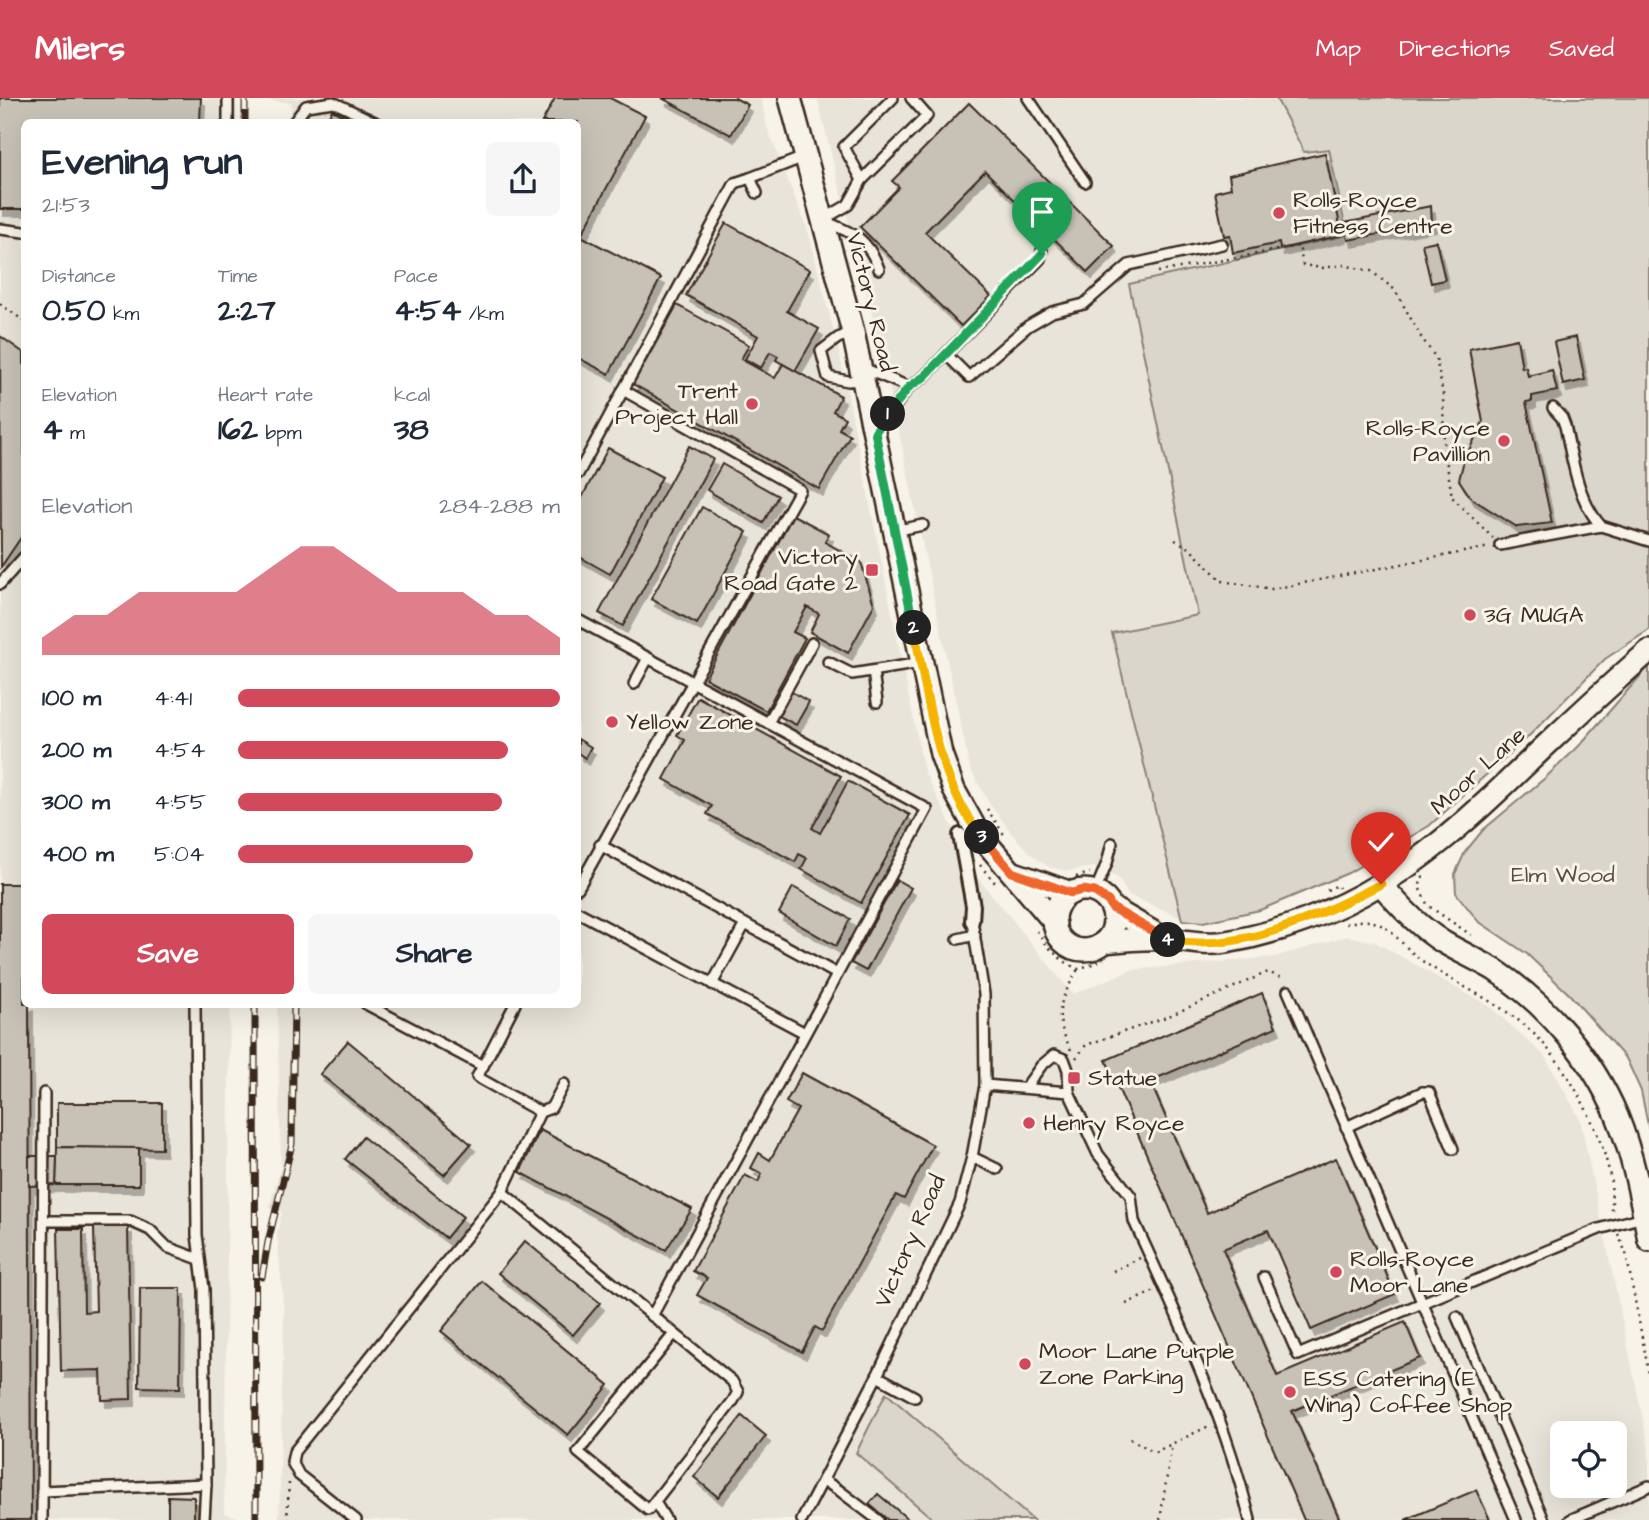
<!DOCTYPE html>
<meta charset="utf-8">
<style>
body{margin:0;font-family:"Architects Daughter",sans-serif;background:#f6f6f7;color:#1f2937;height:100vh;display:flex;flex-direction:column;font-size:26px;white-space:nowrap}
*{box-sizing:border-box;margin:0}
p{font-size:23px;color:#747a83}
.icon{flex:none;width:38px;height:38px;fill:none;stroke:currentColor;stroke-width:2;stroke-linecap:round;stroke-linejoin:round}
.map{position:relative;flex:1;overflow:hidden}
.drawer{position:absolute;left:21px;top:21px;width:560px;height:889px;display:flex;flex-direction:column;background:#fff;border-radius:10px;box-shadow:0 7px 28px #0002}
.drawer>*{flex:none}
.buttons{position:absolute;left:1550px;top:1323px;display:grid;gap:14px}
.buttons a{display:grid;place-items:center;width:77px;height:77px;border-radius:10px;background:#fff;box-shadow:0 7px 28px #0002;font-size:35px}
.pin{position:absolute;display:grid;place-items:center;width:60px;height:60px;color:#fff;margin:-72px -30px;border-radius:50% 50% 50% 0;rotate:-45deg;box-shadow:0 0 7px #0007}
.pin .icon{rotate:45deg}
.km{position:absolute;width:35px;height:35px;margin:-18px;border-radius:50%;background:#222;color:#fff;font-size:19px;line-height:35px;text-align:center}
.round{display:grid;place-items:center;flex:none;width:74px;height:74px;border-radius:10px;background:#f6f6f7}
.summary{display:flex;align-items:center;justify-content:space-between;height:119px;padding:0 21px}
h1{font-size:38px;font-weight:800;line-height:52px}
.figures{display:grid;grid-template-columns:repeat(3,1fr);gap:10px;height:119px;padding:7px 21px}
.figures div{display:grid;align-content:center}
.figures b{font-size:30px;font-weight:800}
.figures small{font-size:19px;font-weight:400}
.figures p{font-size:19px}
.chart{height:196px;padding:14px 21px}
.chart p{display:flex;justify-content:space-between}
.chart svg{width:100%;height:126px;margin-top:7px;fill:#d1495b;opacity:.7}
.action{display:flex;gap:14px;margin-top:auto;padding:14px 21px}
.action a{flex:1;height:80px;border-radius:10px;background:#d1495b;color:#fff;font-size:28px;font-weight:800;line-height:80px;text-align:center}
.action a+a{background:#f6f6f7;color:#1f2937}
ul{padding:0 21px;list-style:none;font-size:23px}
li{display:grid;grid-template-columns:112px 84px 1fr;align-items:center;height:52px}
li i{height:18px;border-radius:9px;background:#d1495b}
header{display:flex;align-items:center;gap:42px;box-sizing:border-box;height:98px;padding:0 35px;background:#d1495b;color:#fff}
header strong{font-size:33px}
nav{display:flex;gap:38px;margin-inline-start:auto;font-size:24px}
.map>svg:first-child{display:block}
</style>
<header>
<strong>Milers</strong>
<nav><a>Map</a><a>Directions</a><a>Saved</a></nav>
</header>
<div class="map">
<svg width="1649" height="1422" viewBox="0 0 1649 1422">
<defs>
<filter id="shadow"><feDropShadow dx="4" dy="7" stdDeviation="0" flood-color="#0004"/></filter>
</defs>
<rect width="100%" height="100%" fill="#f7f3e8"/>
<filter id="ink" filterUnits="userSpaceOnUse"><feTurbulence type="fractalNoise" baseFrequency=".0143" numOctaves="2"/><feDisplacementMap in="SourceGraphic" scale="14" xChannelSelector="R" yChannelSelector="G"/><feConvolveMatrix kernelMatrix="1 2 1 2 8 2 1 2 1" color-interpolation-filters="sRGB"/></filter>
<g filter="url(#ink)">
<g fill="#e9e4d9" fill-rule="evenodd">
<polygon points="0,0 237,0 237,24 24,24 24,906 230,907 224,1415 248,1422 0,1422"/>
<path d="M267,0H761L767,29L809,136L840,258L924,673L978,780L1073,896L1131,872L1274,859L1348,838L1375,844L1489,908L1544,957L1580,1021L1649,1350V1422H279L284,1214L277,1136L282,1114L269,1110L281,1068L277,907L578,906V24H291V5L267,2ZM1563,1335H1615V1388H1563Z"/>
<polygon points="817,0 1276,0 1304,54 1329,51 1347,138 1129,187 1198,518 1112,536 1180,819 1128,797 1118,780 1094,769 1068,773 1049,769 1032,757 1014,738 989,705 970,670 884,264"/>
</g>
<g fill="#dbd6cb" stroke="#8b8074" stroke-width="2">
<polygon points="1276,0 1649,0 1649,532 1605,561 1525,642 1429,728 1348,775 1260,812 1203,824 1182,822 1112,535 1198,517 1129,186 1347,137 1329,51 1304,54"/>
<polygon points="1649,568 1649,1032 1641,993 1627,962 1570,897 1527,856 1478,823 1456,795 1455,776 1465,754 1483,732 1545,680 1578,649"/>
<polygon points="886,1295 1033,1422 934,1422 856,1355"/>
</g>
<g fill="#c8c1b6" stroke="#3b2a1e" stroke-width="2" filter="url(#shadow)">
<polygon points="0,0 201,0 200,24 24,24 24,111 0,111"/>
<polygon points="555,0 610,0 645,18 581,138 661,180 609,276 578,260 578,24 542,24"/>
<polygon points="662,0 735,0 748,7 731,37"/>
<polygon points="969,5 1114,148 1088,174 985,73 925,134 991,198 961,228 860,129 899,89 892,83"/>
<polygon points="332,12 355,24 325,24"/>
<polygon points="1325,55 1342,137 1280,151 1279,145 1233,155 1230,137 1224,138 1215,94 1231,90 1229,77"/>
<polygon points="1431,108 1432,126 1348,142 1344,125"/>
<polygon points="726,125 810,172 787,213 819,231 795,273 776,262 778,258 770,254 761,270 745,261 758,238 686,197"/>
<polygon points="1436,143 1445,182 1431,185 1422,146"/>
<polygon points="677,207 749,247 741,261 775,280 783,266 841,298 833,313 845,320 839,331 850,337 819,391 633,286"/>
<polygon points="0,238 24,255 24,435 1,469"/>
<polygon points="1576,239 1585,282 1563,287 1554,244"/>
<polygon points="1517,241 1522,270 1526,269 1528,278 1552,272 1557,293 1532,298 1532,303 1526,304 1552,425 1517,429 1471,400 1459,382 1464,362 1483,324 1469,251"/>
<polygon points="689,348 713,361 623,528 599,515"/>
<polygon points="608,350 662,379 610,476 578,458 578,407"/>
<polygon points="722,366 778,398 763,425 707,392"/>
<polygon points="702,409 747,434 697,526 651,501"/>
<polygon points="793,417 829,436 825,444 861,464 874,507 848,555 810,534 819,516 807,509 793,534 805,540 766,613 705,580"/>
<polygon points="792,594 809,604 796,627 779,618"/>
<polygon points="698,599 841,678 812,730 820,735 848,683 910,717 861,805 801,771 807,760 799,756 795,764 707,716 712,708 664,681 685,642 677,637"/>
<polygon points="578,641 591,649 585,660 578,655"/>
<polygon points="897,782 911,790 866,873 851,865"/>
<polygon points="0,786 24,786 24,906 29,906 31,1422 0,1422"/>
<polygon points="793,789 850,821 836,848 779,815"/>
<polygon points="1262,895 1276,929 1150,983 1207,1115 1336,1060 1395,1196 1311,1232 1268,1132 1223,1151 1277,1278 1405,1224 1420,1260 1292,1313 1340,1422 1304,1422 1106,962"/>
<polygon points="348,943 471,1046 444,1077 320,976"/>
<polygon points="802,975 933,1047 904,1101 896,1097 822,1233 815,1229 802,1254 697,1197 707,1180 693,1173 745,1077 758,1084 762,1076 751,1070 759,1055 770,1062 798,1011 786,1004"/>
<polygon points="57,1005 162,1005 162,1051 57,1049"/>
<polygon points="540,1032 692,1111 666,1152 520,1074"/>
<polygon points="363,1039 463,1119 446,1140 345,1061"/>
<polygon points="57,1049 139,1050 139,1087 56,1087"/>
<polygon points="29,1058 57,1058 56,1087 29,1088"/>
<polygon points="94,1129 128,1129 131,1301 102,1302 101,1272 61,1273 58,1131 83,1131 84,1214 96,1213"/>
<polygon points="525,1143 600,1205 573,1237 498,1175"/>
<polygon points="482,1183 609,1287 568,1337 441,1233"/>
<polygon points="140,1190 181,1190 180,1290 139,1289"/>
<polygon points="742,1318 766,1338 718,1399 694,1379"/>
<polygon points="1476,1392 1490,1422 1405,1422"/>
<polygon points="878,1396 909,1422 888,1422 869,1406"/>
<polygon points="168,1398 194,1399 194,1422 168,1422"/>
</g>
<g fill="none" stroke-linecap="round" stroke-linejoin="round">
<g stroke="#3b2a1e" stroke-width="14">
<g id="service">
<polyline points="1028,0 1085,84"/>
<polyline points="228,24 228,0"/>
<polyline points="294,24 306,8 333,4 375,24"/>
<polyline points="862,82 844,49 893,0"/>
<polyline points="757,95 750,80 804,59"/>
<polyline points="824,121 848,107 862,82 927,18 911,0"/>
<path d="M826,124C854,135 868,141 879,171"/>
<polyline points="0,131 24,134"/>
<polyline points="851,235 838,240 821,253 828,279 848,283 863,282"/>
<polyline points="946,256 1040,161 1042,153"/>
<polyline points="863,270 909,289 924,279 946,256 969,279 1028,228 1052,214 1084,206 1129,167 1222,146"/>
<path d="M1553,310L1562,320L1565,328C1573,363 1577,401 1601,428"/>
<polyline points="877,332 909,289"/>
<polyline points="578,376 735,85 750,80"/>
<polyline points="894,433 923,427"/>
<polyline points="1500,447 1601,428 1649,443"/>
<polyline points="0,486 24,459"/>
<polyline points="578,522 927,711 652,1218"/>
<polyline points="828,564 852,576 921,565"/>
<polyline points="873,573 877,604"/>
<polyline points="634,586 648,560"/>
<polyline points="768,625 812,545"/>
<polyline points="600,747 837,876"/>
<polyline points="578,790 800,392 623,292"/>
<polyline points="1095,794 1107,765 1112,745"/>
<polyline points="578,814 805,935"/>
<polyline points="958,841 975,837"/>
<polyline points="712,886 745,826"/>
<polyline points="1288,893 1516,1422"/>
<polyline points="195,906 197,1137 204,1191 206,1386 204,1422"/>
<polyline points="366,906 483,968 515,906"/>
<polyline points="483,968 477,979 540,1014 502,1094"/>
<polyline points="985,987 1069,994"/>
<path d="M1026,989L1041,968L1054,957L1064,961L1068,972L1069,994L1098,1056L1131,1098L1134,1123C1178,1220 1225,1318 1250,1422"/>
<polyline points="540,1014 551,1010 564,986"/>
<polyline points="1346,1029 1422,994 1429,994 1453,1051"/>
<polyline points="972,1059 997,1071"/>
<polyline points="44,1123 130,1123 150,1132 167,1149 199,1161"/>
<polyline points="1264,1179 1298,1257 1599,1131 1643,1119"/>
<polyline points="1457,1219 1544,1422"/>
<polyline points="877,1278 915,1299"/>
<polyline points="823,1382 840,1393 878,1422"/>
<polyline points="42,1393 206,1386"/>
<polyline points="655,1404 666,1422"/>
<polyline points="42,1422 44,995"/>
<polyline points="356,1422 299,1377 292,1364 294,1354 502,1094 732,1283 738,1294 733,1303 648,1412 578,1354 674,1236"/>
<polyline points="802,1422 877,1278 960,1105 972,1059 985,987 984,896 972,823"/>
<polyline points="1570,1422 1649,1388"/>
</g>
</g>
<g stroke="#3b2a1e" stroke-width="18">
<polyline id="pedestrian" points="960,737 973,808 972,823"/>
</g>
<g stroke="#3b2a1e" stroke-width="26">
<g id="tertiary">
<polyline points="790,0 853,234 941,656 954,692 978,735 1055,825"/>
<polyline points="1014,775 1071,795"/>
<path d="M1381,786C1399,808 1419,829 1443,844C1460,854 1478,862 1495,872C1547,907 1592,959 1617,1018C1633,1057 1641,1100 1649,1142"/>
<circle cx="1084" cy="822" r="30"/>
<polyline points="1112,810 1163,840"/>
<path d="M1104,844C1124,842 1143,840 1163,841C1184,842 1205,848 1226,844C1279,835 1335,814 1380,786C1441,750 1493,698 1543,650C1578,617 1613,584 1649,553"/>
</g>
</g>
<g stroke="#3b2a1e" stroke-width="2.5" stroke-dasharray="2 5" stroke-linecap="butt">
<polyline points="1158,174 1299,148 1303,167 1322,170 1343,167 1371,173 1395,192 1421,239 1436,260 1443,296 1444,348 1452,399 1493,440"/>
<polyline points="0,206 24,223"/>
<polyline points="1175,442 1188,449 1222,483 1272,491 1490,449"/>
<polyline points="987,711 1005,738"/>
<polyline points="980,767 996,786"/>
<polyline points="1423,778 1419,789 1429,810"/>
<polyline points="1076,779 1090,775"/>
<polyline points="1327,792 1338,787 1339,790"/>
<polyline points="1430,809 1471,837"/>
<path d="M1346,826C1385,813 1394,842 1421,862C1457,888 1501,904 1533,935C1566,965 1603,1035 1610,1079C1612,1091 1612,1104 1612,1116"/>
<path d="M1037,833C1047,849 1060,863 1078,871L1104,862"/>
<path d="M1071,952C1052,914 1059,906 1078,871"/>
<polyline points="1076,960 1086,947 1169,918 1268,874 1279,879 1282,884"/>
<polyline points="1618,1136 1626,1155 1649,1276"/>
<polyline points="1113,1173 1140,1160"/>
<polyline points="1126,1206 1155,1193"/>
<polyline points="1130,1341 1155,1354 1209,1328"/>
<polyline points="287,1422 289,1384"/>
<polyline points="1160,1422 1172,1346"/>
</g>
<use href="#service" stroke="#f7f3e8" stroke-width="9"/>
<use href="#pedestrian" stroke="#f7f3e8" stroke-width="12"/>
<use href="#tertiary" stroke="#f7f3e8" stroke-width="21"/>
<g stroke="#3b2a1e" stroke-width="7">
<g id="rail">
<polyline points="245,0 245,24"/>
<polyline points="255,906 256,1422"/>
<polyline points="262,1179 268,1144 292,1046 294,906"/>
</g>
</g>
<use href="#rail" stroke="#f7f3e8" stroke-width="4.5" stroke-dasharray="13" stroke-linecap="butt"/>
</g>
</g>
<g fill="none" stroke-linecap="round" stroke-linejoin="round" filter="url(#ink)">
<g stroke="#fff" stroke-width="14">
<polyline id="split-1" points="888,316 909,289 924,279 1042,156"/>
</g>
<g stroke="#fff" stroke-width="14">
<polyline id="split-2" points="888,316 875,334 914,530"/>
</g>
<g stroke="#fff" stroke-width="14">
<path id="split-3" d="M914,530C928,599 936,682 982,739"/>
</g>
<g stroke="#fff" stroke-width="14">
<polyline id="split-4" points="982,739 1012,774 1071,795 1083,792 1095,794 1108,803 1112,810 1168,842"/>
</g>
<g stroke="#fff" stroke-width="14">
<path id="split-5" d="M1168,842C1242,856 1316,819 1381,786"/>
</g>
<use href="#split-1" stroke="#22a559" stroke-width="9"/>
<use href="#split-2" stroke="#22a559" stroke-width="9"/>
<use href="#split-3" stroke="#f5b400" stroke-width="9"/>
<use href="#split-4" stroke="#f0652b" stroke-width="9"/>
<use href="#split-5" stroke="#f5b400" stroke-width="9"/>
</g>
<g fill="#d1495b" stroke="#f7f3e8" stroke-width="2.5">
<circle cx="1279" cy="115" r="7"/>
<circle cx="752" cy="306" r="7"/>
<circle cx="1504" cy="343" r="7"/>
<rect x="865" y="465" width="14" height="14" rx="3.5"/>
<circle cx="1470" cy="517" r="7"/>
<circle cx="612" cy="624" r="7"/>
<rect x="1067" y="973" width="14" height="14" rx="3.5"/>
<circle cx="1029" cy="1025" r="7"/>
<circle cx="1336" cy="1174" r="7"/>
<circle cx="1025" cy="1266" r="7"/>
<circle cx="1290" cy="1294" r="7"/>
</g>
<g text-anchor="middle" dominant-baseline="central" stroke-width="6" stroke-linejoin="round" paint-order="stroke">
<g font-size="23" fill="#3b2a1e" stroke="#f7f3e8" text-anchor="start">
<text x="1293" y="102">Rolls-Royce<tspan x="1293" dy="26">Fitness Centre</tspan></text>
<text x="738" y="293" text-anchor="end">Trent<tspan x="738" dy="26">Project Hall</tspan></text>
<text x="1490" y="330" text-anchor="end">Rolls-Royce<tspan x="1490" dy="26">Pavillion</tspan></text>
<text x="858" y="459" text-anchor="end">Victory<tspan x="858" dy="26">Road Gate 2</tspan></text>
<text x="1484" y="517">3G MUGA</text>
<text x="626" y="624">Yellow Zone</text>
<text x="1088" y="980">Statue</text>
<text x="1043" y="1025">Henry Royce</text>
<text x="1350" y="1161">Rolls-Royce<tspan x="1350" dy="26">Moor Lane</tspan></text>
<text x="1039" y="1253">Moor Lane Purple<tspan x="1039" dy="26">Zone Parking</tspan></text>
<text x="1304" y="1281">ESS Catering (E<tspan x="1304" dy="26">Wing) Coffee Shop</tspan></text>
</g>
<g font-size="23" fill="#3b2a1e" stroke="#f7f3e8">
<text transform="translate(871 204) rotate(76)">Victory Road</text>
<text transform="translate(1478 673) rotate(-42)">Moor Lane</text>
<text transform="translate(910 1143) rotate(-66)">Victory Road</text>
</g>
<g font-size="23" fill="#5b4c41" stroke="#f7f3e8">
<text x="1563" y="777">Elm Wood</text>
</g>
</g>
</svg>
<div class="buttons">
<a><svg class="icon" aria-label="locate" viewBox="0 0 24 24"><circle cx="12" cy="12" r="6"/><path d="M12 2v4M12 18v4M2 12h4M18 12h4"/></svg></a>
</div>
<div class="pin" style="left:1042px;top:156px;background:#1e9e55"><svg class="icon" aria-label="arrive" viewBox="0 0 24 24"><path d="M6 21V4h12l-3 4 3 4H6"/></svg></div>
<div class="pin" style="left:1381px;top:786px;background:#d93025"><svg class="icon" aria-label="check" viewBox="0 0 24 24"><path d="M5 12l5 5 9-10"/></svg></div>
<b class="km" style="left:888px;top:316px">1</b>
<b class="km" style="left:914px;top:530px">2</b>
<b class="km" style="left:982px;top:739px">3</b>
<b class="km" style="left:1168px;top:842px">4</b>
<section class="drawer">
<div class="summary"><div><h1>Evening run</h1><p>21:53</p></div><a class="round"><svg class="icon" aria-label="share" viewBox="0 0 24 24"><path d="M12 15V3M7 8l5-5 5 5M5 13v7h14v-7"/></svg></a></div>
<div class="figures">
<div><p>Distance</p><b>0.50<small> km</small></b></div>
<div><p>Time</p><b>2:27</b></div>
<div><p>Pace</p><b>4:54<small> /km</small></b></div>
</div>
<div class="figures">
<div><p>Elevation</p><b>4<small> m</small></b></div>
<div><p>Heart rate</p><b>162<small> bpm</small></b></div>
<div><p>kcal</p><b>38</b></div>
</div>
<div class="chart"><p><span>Elevation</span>284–288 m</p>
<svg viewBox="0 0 160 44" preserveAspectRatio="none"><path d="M0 44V38L10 30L20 30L30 22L40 22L50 22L60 22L70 14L80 6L90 6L100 14L110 22L120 22L130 22L140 30L150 30L160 38V44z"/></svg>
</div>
<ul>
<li><b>100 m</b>4:41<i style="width:100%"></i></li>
<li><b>200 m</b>4:54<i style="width:84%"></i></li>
<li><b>300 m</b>4:55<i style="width:82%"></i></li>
<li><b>400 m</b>5:04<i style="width:73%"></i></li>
</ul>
<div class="action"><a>Save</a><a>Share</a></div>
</section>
</div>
